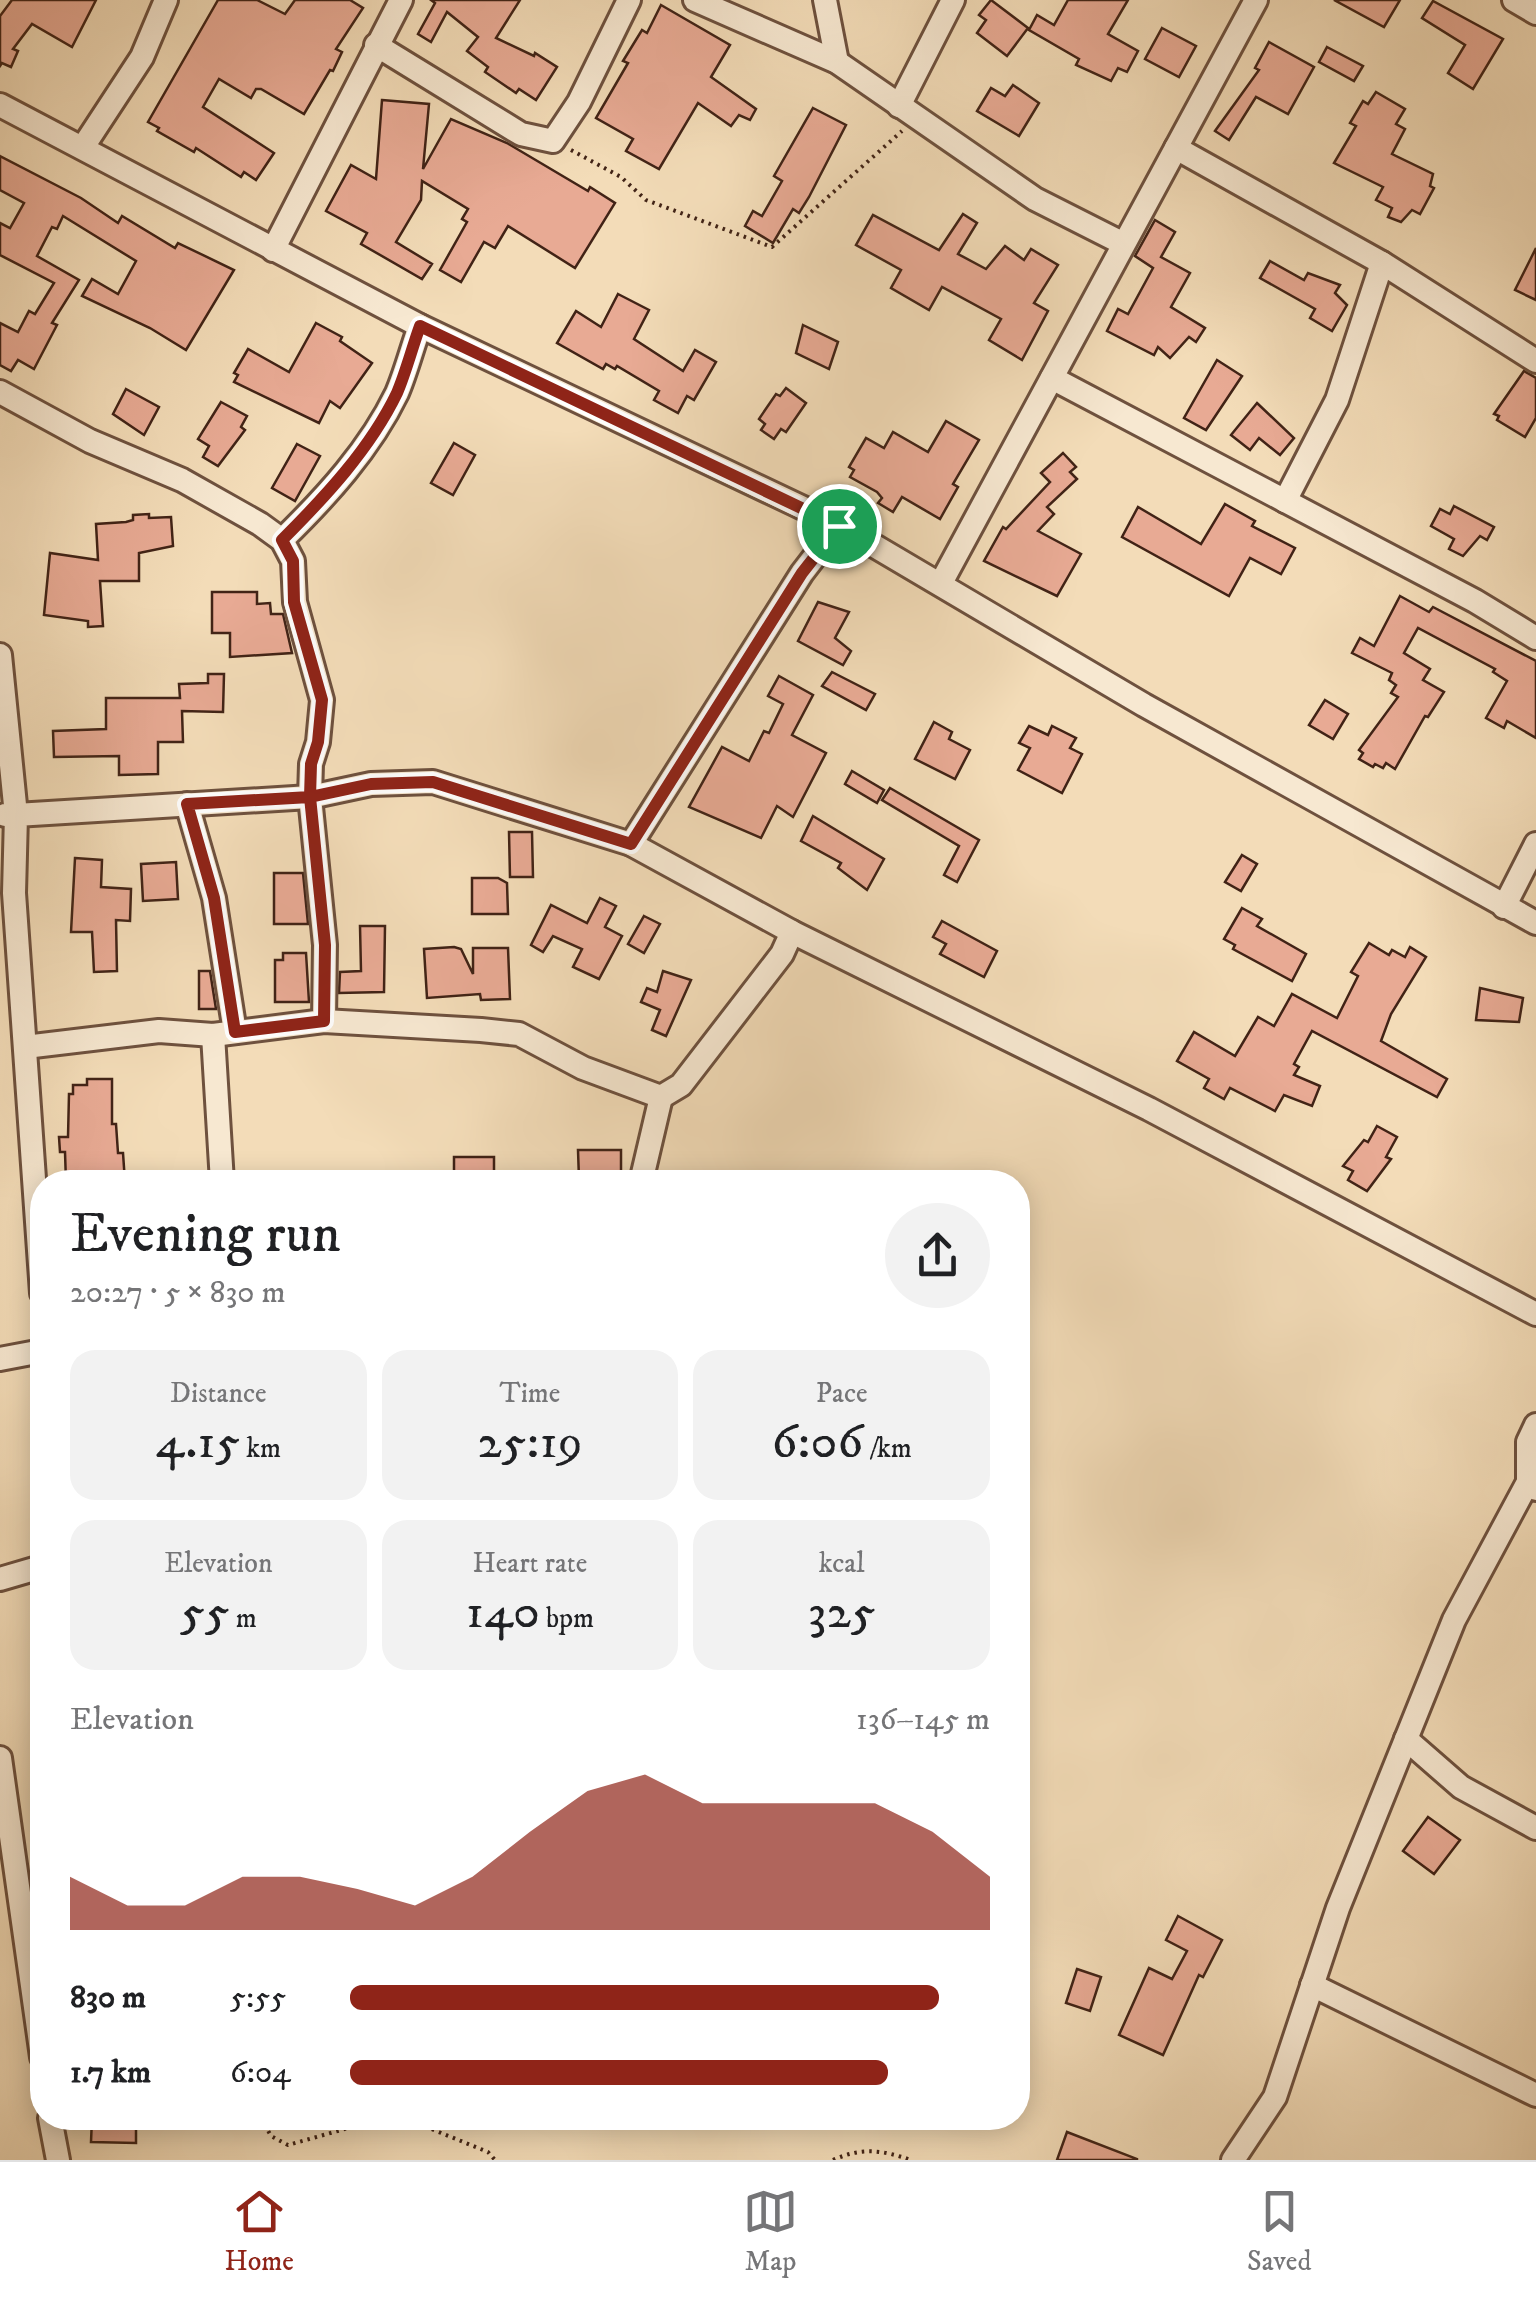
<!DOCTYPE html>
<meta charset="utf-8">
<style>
body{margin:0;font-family:"IM FELL DW Pica",serif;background:#f2f2f2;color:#202124;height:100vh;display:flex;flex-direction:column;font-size:38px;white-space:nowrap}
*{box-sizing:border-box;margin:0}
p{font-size:32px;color:#757577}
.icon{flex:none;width:55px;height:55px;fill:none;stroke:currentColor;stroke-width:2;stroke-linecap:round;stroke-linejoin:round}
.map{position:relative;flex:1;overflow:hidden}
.side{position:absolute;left:30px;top:1170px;width:1000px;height:960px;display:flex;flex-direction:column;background:#fff;border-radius:40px;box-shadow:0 5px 25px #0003}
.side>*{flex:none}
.pin{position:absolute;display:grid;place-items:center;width:85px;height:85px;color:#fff;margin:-42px;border:5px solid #fff;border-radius:50%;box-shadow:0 2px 10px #0007}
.round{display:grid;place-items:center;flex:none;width:105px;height:105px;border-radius:52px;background:#f2f2f2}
.head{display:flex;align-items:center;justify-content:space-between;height:170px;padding:0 40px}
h1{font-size:55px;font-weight:600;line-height:75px}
.metrics{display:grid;grid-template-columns:repeat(3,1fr);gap:15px;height:170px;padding:10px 40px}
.metrics div{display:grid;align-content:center;border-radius:25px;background:#f2f2f2;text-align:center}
.metrics b{font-size:50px;font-weight:600}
.metrics small{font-size:28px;font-weight:400}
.metrics p{font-size:28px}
.chart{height:280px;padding:20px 40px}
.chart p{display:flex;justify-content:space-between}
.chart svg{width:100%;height:180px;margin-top:10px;fill:#8f2418;opacity:.7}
ul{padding:0 40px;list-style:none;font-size:32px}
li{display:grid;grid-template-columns:160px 120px 1fr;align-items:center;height:75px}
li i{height:25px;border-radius:12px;background:#8f2418}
.menu{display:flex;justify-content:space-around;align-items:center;height:140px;border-top:2px solid #e0e0e0;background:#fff;font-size:28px;color:#757577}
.menu a{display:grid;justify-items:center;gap:5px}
.menu .active{color:#8f2418}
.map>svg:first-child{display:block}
</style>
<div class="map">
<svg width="1536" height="2160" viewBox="0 0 1536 2160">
<rect width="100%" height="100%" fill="#f3dcb8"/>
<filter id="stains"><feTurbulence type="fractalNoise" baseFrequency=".002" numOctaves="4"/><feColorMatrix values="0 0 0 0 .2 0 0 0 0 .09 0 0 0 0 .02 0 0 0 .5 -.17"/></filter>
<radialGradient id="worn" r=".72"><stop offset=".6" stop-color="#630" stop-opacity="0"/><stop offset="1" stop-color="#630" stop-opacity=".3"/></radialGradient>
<g fill="#e8aa94" stroke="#412316" stroke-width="2.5">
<polygon points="12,0 96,0 72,47 32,24 13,49 18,51 11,67 2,63 0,66 0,16"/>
<polygon points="218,0 257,0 285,14 295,0 350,0 363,8 336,49 342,52 333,71 330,70 304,114 261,89 256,89 251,98 219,79 203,107 274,153 256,180 244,172 241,177 196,148 194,152 157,131 159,128 148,122"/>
<polygon points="431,0 520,0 496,38 534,56 535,53 557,67 536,100 519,89 516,93 485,72 488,67 467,51 478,37 447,12 431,42 418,34 435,3"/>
<polygon points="991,0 1028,28 1007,56 977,33 986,20 979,15"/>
<polygon points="1068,0 1128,0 1108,34 1138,51 1127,72 1118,68 1111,81 1076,65 1079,59 1029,30 1037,15 1054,25"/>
<polygon points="1334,0 1400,0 1384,27"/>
<polygon points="1433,1 1503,39 1473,89 1448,73 1465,45 1422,18"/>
<polygon points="661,5 730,45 711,77 756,109 750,120 739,115 731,126 698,103 659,169 626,151 633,139 596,118 628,63 623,61 642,30 647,33"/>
<polygon points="1162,28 1196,46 1179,77 1145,59"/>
<polygon points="1269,42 1314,67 1288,114 1256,97 1229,140 1215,131 1259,70 1255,68"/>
<polygon points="1327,47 1363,66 1354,81 1319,62"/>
<polygon points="1013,85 1039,103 1019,136 977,111 991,88 1005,96"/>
<polygon points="1376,92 1405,109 1396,124 1405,129 1392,154 1433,174 1430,186 1434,188 1420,214 1412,210 1401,222 1388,217 1392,208 1376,200 1383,187 1334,163 1356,126 1350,123 1363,101 1368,104"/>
<polygon points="382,100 429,104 423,169 451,119 507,143 588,191 590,187 615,203 575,268 508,226 495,248 484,242 461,282 440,270 467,222 462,219 468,209 422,181 421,200 396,242 432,264 422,279 361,244 367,233 326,211 351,165 376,179"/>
<polygon points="813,108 846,125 809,197 799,213 793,209 773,243 745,226 753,211 762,216 782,181 774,176"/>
<polygon points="0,156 81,198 118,223 122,216 175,248 178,243 234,270 186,350 150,328 82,296 92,279 118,294 136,261 63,216 57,229 52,227 37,256 79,280 52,323 57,325 34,369 18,360 11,371 0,365 0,323 18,332 29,311 35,314 54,283 0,255 0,223 10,228 24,203 0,190"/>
<polygon points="963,214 977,223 958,254 986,269 1005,246 1024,260 1031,249 1058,265 1034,303 1048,311 1022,360 989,340 1001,319 942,287 929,310 891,288 901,270 856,245 873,215 939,250"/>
<polygon points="1155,220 1175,232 1161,257 1190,273 1171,307 1205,328 1196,342 1189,337 1170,358 1158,347 1154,355 1107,331 1118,309 1128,314 1153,268 1135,256"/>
<polygon points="1536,248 1536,300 1515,290"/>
<polygon points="1270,261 1304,280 1308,273 1340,285 1335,293 1347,305 1332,331 1310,318 1315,309 1260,278"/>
<polygon points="618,294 649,310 634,339 683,371 695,350 716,362 694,400 687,396 678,413 654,400 659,391 617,366 615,369 606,364 603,369 557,343 576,311 601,327"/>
<polygon points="316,323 342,337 340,341 372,363 340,408 330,401 319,423 234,382 238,375 234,373 248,349 289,372"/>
<polygon points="803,325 838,342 829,369 796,353"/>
<polygon points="1217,360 1242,376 1206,430 1184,418"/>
<polygon points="1524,371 1536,378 1536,418 1525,437 1497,420 1499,416 1494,414"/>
<polygon points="786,388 806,403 786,432 781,429 774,439 761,430 765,424 759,419 776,394 780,396"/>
<polygon points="126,389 159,407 144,435 113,414"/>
<polygon points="221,402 247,416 241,427 245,430 218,466 203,457 209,446 198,439"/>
<polygon points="1257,403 1294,438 1280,455 1259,438 1250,450 1231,435"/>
<polygon points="946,421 979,440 953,484 958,487 940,519 902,497 893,512 878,503 882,498 877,492 850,477 854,470 849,467 866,438 884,448 893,432 928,452"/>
<polygon points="454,443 475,455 453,495 431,483"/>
<polygon points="297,444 320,456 295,501 272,488"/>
<polygon points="1063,453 1076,467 1070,472 1077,479 1047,507 1054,514 1038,531 1081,554 1057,596 984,561 1003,527 1006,529 1050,482 1041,473"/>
<polygon points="1225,504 1255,521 1252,526 1295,548 1281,574 1250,558 1229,596 1122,537 1138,507 1201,544"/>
<polygon points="1454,506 1494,527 1487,540 1480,536 1463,556 1449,549 1454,539 1431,526 1440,509 1450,514"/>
<polygon points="149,514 149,518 171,517 173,546 139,553 139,581 100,581 103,626 88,627 88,621 44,615 50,553 98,560 96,524 126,522 133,520 133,515"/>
<polygon points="212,592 257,592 257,604 270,603 271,614 283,614 292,653 230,657 230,633 212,633"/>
<polygon points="1400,596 1429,612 1433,607 1536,661 1536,738 1507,721 1504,728 1486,718 1507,681 1493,672 1495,669 1418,628 1404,653 1430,669 1423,680 1444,692 1428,717 1425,716 1395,769 1386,763 1383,768 1375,764 1373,767 1359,759 1363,753 1359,750 1398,697 1391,693 1396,685 1389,680 1392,673 1352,653 1360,638 1374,646"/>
<polygon points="818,602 849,612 835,638 851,651 843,665 798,641"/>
<polygon points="832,672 875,694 866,710 822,686"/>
<polygon points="208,674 224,674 223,712 182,711 183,742 158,742 158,774 119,775 119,756 54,757 53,731 106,729 106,698 180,698 179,684 208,683"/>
<polygon points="779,676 813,695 792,735 826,753 793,817 777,806 761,838 689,807 722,747 749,761 764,731 769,733 783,704 768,696"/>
<polygon points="1325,700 1348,714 1333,739 1309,725"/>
<polygon points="934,722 952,732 949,739 970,750 955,779 915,759"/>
<polygon points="1029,726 1048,735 1052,726 1076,738 1070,748 1082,754 1062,793 1018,770 1030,748 1019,743"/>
<polygon points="852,771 884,790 877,803 845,784"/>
<polygon points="890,788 979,840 957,882 944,875 959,846 882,800"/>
<polygon points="813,816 884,859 867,890 838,868 841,863 801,841"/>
<polygon points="509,832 532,832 533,877 510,877"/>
<polygon points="1242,855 1257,864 1241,891 1225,882"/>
<polygon points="75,858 102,860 101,887 131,889 130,921 116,920 117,971 94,972 92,932 71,932"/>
<polygon points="176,862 178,899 143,901 141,864"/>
<polygon points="274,873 303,873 308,924 274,924"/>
<polygon points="472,878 498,878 507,883 508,914 472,914"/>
<polygon points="600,898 616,906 605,927 622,936 599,979 573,967 582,949 553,936 543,952 531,945 551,905 587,923"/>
<polygon points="1242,908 1262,919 1257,926 1306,954 1292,981 1233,949 1235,945 1224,939"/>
<polygon points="644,916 660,924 644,953 628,944"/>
<polygon points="942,921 997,951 984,977 940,954 946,944 933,937"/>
<polygon points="360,926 385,926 384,992 339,993 340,972 361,971"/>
<polygon points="1369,943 1389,955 1392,950 1405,957 1410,947 1426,957 1391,1014 1381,1041 1447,1079 1437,1097 1312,1031 1294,1064 1299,1067 1294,1075 1320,1086 1312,1106 1284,1095 1275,1111 1230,1088 1224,1099 1204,1088 1209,1079 1177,1061 1194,1032 1235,1056 1258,1017 1274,1026 1292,994 1337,1018 1358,976 1351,972"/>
<polygon points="454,947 461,949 473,974 473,948 508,948 510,999 481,1000 480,994 427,998 424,949"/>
<polygon points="283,953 306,953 309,1002 275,1002 275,960 283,960"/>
<polygon points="199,971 210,971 216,1009 199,1009"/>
<polygon points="663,971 691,980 666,1036 652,1030 660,1010 641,1002 647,988 657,992"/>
<polygon points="1480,988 1523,998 1519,1022 1476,1020"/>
<polygon points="87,1079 112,1079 112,1124 116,1124 118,1153 123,1153 125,1182 66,1182 65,1152 60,1152 59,1137 68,1137 69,1094 73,1094 73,1085 87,1085"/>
<polygon points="1377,1126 1397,1137 1386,1157 1391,1159 1367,1191 1348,1180 1353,1171 1343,1166 1364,1140 1368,1142"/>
<polygon points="578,1150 621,1150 621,1179 579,1179"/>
<polygon points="454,1157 494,1157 494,1182 461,1182 461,1177 454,1177"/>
<polygon points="1428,1817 1460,1840 1434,1874 1403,1851"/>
<polygon points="1178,1916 1222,1940 1203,1977 1199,1975 1163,2055 1119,2035 1149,1968 1172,1979 1187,1951 1166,1940"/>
<polygon points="1077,1969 1101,1977 1090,2011 1066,2003"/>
<polygon points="92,2118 136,2118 136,2143 91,2142"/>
<polygon points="1067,2132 1137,2159 1137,2160 1057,2160"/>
</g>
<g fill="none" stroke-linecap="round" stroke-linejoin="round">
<g stroke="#6e513e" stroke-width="28">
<g id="minor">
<polyline points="695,0 837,62 1035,199 1122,243"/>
<polyline points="825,0 837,62"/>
<polyline points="1514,0 1536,13"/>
<polyline points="376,45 521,134 553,141 579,102 629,0"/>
<polyline points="0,105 420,326 839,525 1144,705 1536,923"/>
<polyline points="899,106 953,0"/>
<polyline points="83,147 142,57 166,0"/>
<polyline points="1176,148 1382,263 1536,361"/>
<polyline points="273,250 401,0"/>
<polyline points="1052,378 1475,601 1536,638"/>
<polyline points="0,392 90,441 182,480 260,524 282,540 293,561 295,602 322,700 318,742 311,764 310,797 325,945 324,1021"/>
<polyline points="1285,501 1337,400 1382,263"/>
<path d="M282,540C326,497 370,449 397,393C406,372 412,348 420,326"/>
<polyline points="941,583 1256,0"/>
<polyline points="0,655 16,815 5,815"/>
<polyline points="187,804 214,898 235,1032"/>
<polyline points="631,844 792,932 1149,1109 1536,1314"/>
<polyline points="1504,907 1536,844"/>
<polyline points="213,1035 222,1182"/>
<polyline points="25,1047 159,1031 213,1035 324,1021 481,1030 519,1034 583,1068 661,1097 681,1085 782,954 792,932"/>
<polyline points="641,1182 661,1097"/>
<polyline points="42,1293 14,893 16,815 310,797 371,784 433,782 631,844 802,573 839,525"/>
<polyline points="0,1359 42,1351"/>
<polyline points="1536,1425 1528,1442 1528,1482 1536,1489"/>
<polyline points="0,1579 41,1567 42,1564"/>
<polyline points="1406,1739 1461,1787 1536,1828"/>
<polyline points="0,1758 42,2057"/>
<polyline points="1312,1985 1536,2095"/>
<polyline points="50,2118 58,2160"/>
<polyline points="1233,2160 1275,2097 1338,1908 1454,1620 1528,1482"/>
</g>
</g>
<g stroke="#412316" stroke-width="4" stroke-dasharray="2.5 5" stroke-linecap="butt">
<polyline points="571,150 621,177 646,200 772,247 902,131"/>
<polyline points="261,2118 271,2136 288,2145 366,2123 424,2126 488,2152 495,2160"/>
<path d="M833,2160C862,2147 882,2150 911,2160"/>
</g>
<use href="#minor" stroke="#f7e8d1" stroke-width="22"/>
</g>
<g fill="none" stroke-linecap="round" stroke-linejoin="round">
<g stroke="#fff" stroke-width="20">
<path id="route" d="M839,526L802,573L631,844L433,782L371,784L310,797L325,945L324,1021L235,1032L214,898L187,804L310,797L311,764L318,742L322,700L294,602L293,561L282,540C325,497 370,449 397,393C406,372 412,348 420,326L839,526"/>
</g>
<use href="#route" stroke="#8f2418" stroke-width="12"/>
</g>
<rect width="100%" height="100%" filter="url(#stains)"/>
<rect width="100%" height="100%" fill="url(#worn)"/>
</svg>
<div class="pin" style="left:839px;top:526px;background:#1e9e55"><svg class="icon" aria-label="arrive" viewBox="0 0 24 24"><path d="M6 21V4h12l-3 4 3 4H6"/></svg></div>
<section class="side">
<div class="head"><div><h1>Evening run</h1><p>20:27 · 5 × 830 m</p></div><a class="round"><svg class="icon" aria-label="share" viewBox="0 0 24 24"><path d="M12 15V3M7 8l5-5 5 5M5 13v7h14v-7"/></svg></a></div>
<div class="metrics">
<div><p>Distance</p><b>4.15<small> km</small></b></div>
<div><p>Time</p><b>25:19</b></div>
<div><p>Pace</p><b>6:06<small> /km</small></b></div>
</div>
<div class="metrics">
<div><p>Elevation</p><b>55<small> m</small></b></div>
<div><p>Heart rate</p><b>140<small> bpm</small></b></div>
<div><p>kcal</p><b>325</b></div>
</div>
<div class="chart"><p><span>Elevation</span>136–145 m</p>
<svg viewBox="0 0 160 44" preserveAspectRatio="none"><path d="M0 44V31L10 38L20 38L30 31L40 31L50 34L60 38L70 31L80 20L90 10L100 6L110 13L120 13L130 13L140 13L150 20L160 31V44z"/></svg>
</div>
<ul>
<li><b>830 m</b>5:55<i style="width:92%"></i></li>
<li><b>1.7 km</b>6:04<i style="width:84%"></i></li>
</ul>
</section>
</div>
<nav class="menu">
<a class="active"><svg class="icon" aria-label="home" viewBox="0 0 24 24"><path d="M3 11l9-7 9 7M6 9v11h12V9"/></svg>Home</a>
<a><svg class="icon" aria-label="map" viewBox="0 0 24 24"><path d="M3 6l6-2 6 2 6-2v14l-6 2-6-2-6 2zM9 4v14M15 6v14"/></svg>Map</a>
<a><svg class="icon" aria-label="saved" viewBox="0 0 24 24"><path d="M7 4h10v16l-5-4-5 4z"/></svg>Saved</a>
</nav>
